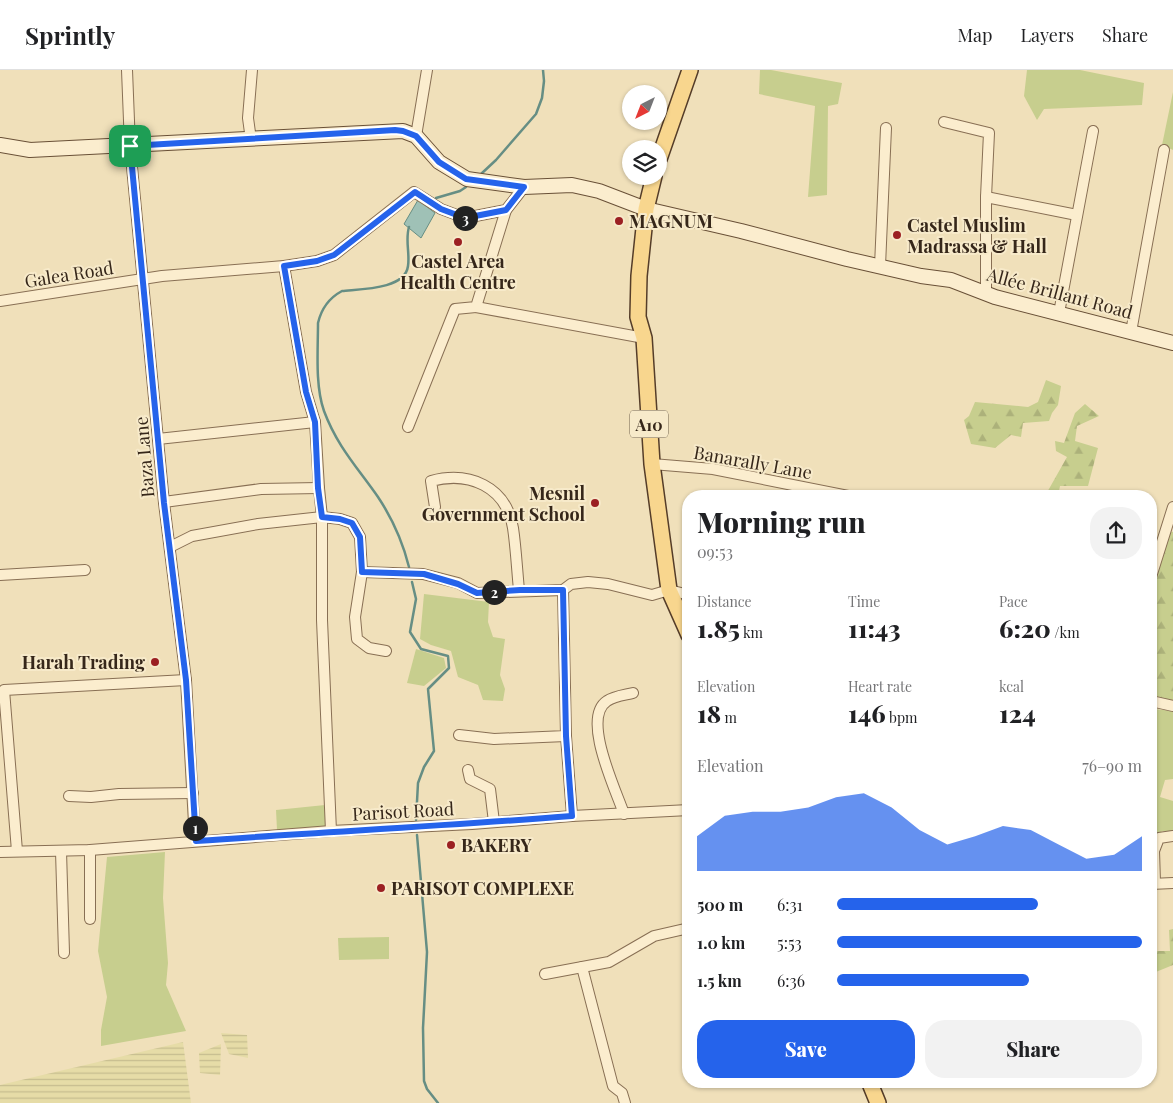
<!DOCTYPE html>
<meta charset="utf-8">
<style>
body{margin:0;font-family:"Playfair Display",serif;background:#f2f2f2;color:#202124;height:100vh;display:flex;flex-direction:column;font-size:19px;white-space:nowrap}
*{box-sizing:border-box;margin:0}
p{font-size:16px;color:#757577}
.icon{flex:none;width:28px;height:28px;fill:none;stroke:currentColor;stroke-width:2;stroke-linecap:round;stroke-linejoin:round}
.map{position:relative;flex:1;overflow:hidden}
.details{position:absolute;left:682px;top:420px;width:475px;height:598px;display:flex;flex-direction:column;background:#fff;border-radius:20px;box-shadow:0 1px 4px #0004}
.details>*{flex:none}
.needle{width:32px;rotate:222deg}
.tools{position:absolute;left:622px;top:15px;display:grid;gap:10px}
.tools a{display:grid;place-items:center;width:45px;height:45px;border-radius:50%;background:#fff;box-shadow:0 1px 4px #0004;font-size:25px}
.pin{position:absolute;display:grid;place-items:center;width:42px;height:42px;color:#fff;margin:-21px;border-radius:10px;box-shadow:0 2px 8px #0006}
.km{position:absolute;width:25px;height:25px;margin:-12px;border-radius:50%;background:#222;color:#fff;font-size:14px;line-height:25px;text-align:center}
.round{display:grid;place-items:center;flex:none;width:52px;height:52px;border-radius:20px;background:#f2f2f2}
.head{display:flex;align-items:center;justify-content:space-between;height:85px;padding:0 15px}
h1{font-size:28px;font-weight:800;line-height:38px}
.stats{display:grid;grid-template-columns:repeat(3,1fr);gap:8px;height:85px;padding:5px 15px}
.stats div{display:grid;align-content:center}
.stats b{font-size:25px;font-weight:800}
.stats small{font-size:14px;font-weight:400}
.stats p{font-size:14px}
.chart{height:140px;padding:10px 15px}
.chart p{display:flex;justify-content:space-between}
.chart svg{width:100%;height:90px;margin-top:5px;fill:#2563eb;opacity:.7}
.button{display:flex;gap:10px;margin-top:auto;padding:10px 15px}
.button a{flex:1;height:58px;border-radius:20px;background:#2563eb;color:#fff;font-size:20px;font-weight:800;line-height:58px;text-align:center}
.button a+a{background:#f2f2f2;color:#202124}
ul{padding:0 15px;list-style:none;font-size:16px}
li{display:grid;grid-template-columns:80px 60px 1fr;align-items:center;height:38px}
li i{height:12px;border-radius:6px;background:#2563eb}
header{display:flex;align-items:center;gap:30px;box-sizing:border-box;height:70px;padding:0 25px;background:#fff;border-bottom:1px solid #e0e0e0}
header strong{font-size:24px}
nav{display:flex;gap:28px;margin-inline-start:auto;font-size:18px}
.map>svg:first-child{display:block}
</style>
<header>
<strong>Sprintly</strong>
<nav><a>Map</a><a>Layers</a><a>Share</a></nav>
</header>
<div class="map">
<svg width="1173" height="1033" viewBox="0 0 1173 1033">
<defs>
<pattern id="farmland-rules" width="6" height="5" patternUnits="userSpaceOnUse" patternTransform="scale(1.25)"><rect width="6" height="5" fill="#e6dca7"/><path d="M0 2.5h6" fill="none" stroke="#c6bd8f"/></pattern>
<pattern id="forest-firs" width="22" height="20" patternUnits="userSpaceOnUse" patternTransform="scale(1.25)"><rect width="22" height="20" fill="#c7ce8e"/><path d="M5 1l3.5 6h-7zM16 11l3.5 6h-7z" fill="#acb17a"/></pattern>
</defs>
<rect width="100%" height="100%" fill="#f0e0ba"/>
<g fill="url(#farmland-rules)">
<polygon points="221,963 247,965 248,988 229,984"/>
<polygon points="183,972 191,1033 0,1033 0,1015"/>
<polygon points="221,974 220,1005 200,1003 199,983"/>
</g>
<g fill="#c7ce8e">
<polygon points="760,0 771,0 842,13 838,34 828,36 827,125 808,127 815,36 759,24"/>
<polygon points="1027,0 1080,0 1144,13 1142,35 1044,39 1037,50 1024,26"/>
<polygon points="1173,22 1173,80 1162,75"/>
<polygon points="424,524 489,532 488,552 493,567 505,569 500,605 505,619 503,631 483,630 478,615 458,607 451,581 431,575 420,569"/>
<polygon points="416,579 444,588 446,598 424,616 407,613"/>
<polygon points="1154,639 1173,641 1173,709 1165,710 1160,727 1173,731 1173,762 1162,761 1151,773 1151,649"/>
<polygon points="325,735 329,759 277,760 276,740"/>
<polygon points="165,782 163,828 168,893 166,915 186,961 101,976 101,960 107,927 98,881 107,787"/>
<polygon points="389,867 389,889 339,890 338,868"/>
</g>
<g fill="url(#forest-firs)">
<polygon points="1046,310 1061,316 1058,335 1052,343 1049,351 1023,353 1021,367 1011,365 995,378 971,374 964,350 969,346 975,332 1028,337 1038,332"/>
<polygon points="1085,334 1099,346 1077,356 1075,371 1098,378 1088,416 1060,416 1058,426 1045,426 1067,387 1056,381 1055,371 1064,373 1075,343"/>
<polygon points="1168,461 1173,462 1173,636 1151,631 1151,521 1157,487"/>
<polygon points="1173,859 1173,895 1151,904 1151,881 1170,881 1169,860"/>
</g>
<polygon fill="#9fc1b6" stroke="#668e84" points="418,130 435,143 421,168 404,154"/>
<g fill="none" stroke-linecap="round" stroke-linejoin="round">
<g stroke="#668e84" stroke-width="2.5">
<polyline points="481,104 496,90 536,44 542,28 544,11 543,0"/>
<polyline points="436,128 460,121 466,117"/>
<path d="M409,497C403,473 392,448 378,427C357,397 337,376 324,341C315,316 318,280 318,253C321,240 329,228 342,221C359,219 405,220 408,196C410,183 405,170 409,157"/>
<polyline points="412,512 416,529 410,562 421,579 448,586 449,598 428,619 434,681 424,697 418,713 416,750"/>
<polyline points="417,765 427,882 423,958 424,1011 427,1019 438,1033"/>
</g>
<g stroke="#886f54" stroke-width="12">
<g id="street">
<polyline points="127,0 130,76 164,433 186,610 195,771"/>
<polyline points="944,52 989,63 986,127"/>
<polyline points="416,66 427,0"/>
<polyline points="251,70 248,48 252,0"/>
<polyline points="284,196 306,322 315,352 319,418 322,447 322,550 331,761"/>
<polyline points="880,196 886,58"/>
<polyline points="986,223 986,127 1077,145"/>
<polyline points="0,231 162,206 284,196 317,191 334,185 414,122 441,139 465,148 506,140 524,117"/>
<polyline points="476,237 644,268"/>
<polyline points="1059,243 1093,61"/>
<polyline points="1131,262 1164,80"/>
<polyline points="408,357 455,239 476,237 506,140"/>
<polyline points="158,369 315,352"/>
<polyline points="652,394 713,399 848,426"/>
<polyline points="164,432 261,419 319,418"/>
<path d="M435,437L431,411C469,401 506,416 513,458C516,478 517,500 519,520"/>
<polyline points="170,477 192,466 258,454 322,447 340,449 352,453 360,467 362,502 355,547 357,569 369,578 386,581"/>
<polyline points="362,502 423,504 458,513 477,523 563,520 571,514 588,512 608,514 652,525 669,520 689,525"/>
<polyline points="0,505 85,500"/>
<polyline points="1151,507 1173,437"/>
<polyline points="1151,631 1173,636"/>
<polyline points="459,665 494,669 566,666 563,520"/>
<polyline points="566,666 572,746"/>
<polyline points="468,700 470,709 490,719 494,752"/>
<polyline points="69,726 91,727 119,724 193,723"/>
<path d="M624,744C616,720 581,648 607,631C614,626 625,625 633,623"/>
<polyline points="17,781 4,620 186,610"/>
<polyline points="61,781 64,883"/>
<polyline points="0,782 90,780 331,761 472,754 572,746 689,740"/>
<polyline points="1155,813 1154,781 1159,768 1173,766"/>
<polyline points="1151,814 1173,813"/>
<polyline points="90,849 90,780"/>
<polyline points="582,897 613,1016 622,1023 625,1033"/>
<polyline points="545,904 609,892 654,866 689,858"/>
</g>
</g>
<g stroke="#695037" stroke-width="16">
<polyline id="secondary" points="0,75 30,80 403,61 416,66 439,92 467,109 524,117 572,115 599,121 646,139 741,161 847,189 921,206 951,210 995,227 1173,273"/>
</g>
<g stroke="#553d29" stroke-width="18">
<g id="primary">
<polyline points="659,89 690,0"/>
<polyline points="654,106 646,139 639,206 638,247 644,268 652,394 669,520 689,565"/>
<polyline points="869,1011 878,1033"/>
</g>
</g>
<use href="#street" stroke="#fbedce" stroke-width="10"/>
<use href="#secondary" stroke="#fbedce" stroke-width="14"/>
<use href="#primary" stroke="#f8d68e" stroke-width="15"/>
</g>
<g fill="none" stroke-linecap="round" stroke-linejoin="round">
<g stroke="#fff" stroke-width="10">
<path id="route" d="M395,60L403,61L416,66L439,92L466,109L524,117L506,140L465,148L441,139L415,122L334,185L317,191L284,196L306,322L315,352L318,418L322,447L340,449L352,453L360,467L362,502L424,504L458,514L477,523L520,520H563L566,666L572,746C446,756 321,762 196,771L186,610L164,433L130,76Z"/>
</g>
<use href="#route" stroke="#2563eb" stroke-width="6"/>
</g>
<g fill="#9b2022" stroke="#f7eaca" stroke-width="2">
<circle cx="619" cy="151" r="5"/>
<circle cx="897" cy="165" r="5"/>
<circle cx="458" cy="172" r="5"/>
<circle cx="595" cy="433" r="5"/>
<circle cx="155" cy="592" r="5"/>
<circle cx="451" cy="775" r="5"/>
<circle cx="381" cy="818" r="5"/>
</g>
<g text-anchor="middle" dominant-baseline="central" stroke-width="4" stroke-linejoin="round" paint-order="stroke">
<rect fill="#f7eaca" stroke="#70624f" stroke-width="1" x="630" y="340.5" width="38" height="27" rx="4"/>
<g font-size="16" font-weight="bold" fill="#36271a">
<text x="649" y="354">A10</text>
</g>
<g font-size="18" font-weight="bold" fill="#36271a" stroke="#f7eaca" text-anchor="start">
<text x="629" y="151">MAGNUM</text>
<text x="907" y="155">Castel Muslim<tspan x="907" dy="21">Madrassa &amp; Hall</tspan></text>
<text x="458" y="191" text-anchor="middle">Castel Area<tspan x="458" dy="21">Health Centre</tspan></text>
<text x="585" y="423" text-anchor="end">Mesnil<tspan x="585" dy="21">Government School</tspan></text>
<text x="145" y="592" text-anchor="end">Harah Trading</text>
<text x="461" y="775">BAKERY</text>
<text x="391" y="818">PARISOT COMPLEXE</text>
</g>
<g font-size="18" fill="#36271a" stroke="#f7eaca">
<text transform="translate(69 204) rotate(-9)">Galea Road</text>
<text transform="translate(1060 223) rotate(15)">Allée Brillant Road</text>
<text transform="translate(144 387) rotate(-95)">Baza Lane</text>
<text transform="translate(753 392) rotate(10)">Banarally Lane</text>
<text transform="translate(403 741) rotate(-3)">Parisot Road</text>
</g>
</g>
</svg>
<div class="tools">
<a><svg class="needle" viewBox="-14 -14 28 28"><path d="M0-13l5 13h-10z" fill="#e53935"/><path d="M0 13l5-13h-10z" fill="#757577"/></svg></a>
<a><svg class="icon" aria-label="layers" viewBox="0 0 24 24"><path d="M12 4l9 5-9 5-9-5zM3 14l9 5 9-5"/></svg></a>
</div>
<div class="pin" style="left:130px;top:76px;background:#1e9e55"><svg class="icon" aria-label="arrive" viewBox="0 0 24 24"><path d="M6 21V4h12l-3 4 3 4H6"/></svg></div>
<b class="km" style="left:195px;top:758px">1</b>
<b class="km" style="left:494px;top:522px">2</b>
<b class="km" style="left:465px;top:148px">3</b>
<section class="details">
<div class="head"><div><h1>Morning run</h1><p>09:53</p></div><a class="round"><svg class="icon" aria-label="share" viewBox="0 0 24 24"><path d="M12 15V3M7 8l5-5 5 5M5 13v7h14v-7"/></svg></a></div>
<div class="stats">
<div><p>Distance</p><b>1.85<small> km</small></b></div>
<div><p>Time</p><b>11:43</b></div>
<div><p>Pace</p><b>6:20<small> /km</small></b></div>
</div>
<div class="stats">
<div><p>Elevation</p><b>18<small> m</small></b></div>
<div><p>Heart rate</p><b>146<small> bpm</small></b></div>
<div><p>kcal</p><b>124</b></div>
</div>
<div class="chart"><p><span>Elevation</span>76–90 m</p>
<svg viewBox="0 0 160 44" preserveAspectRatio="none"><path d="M0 44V27L10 17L20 15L30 15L40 13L50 8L60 6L70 13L80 24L90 31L100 27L110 22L120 24L130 31L140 38L150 36L160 27V44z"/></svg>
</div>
<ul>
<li><b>500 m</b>6:31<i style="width:66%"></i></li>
<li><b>1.0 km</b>5:53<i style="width:100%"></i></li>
<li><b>1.5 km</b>6:36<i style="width:63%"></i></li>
</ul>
<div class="button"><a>Save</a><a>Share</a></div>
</section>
</div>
